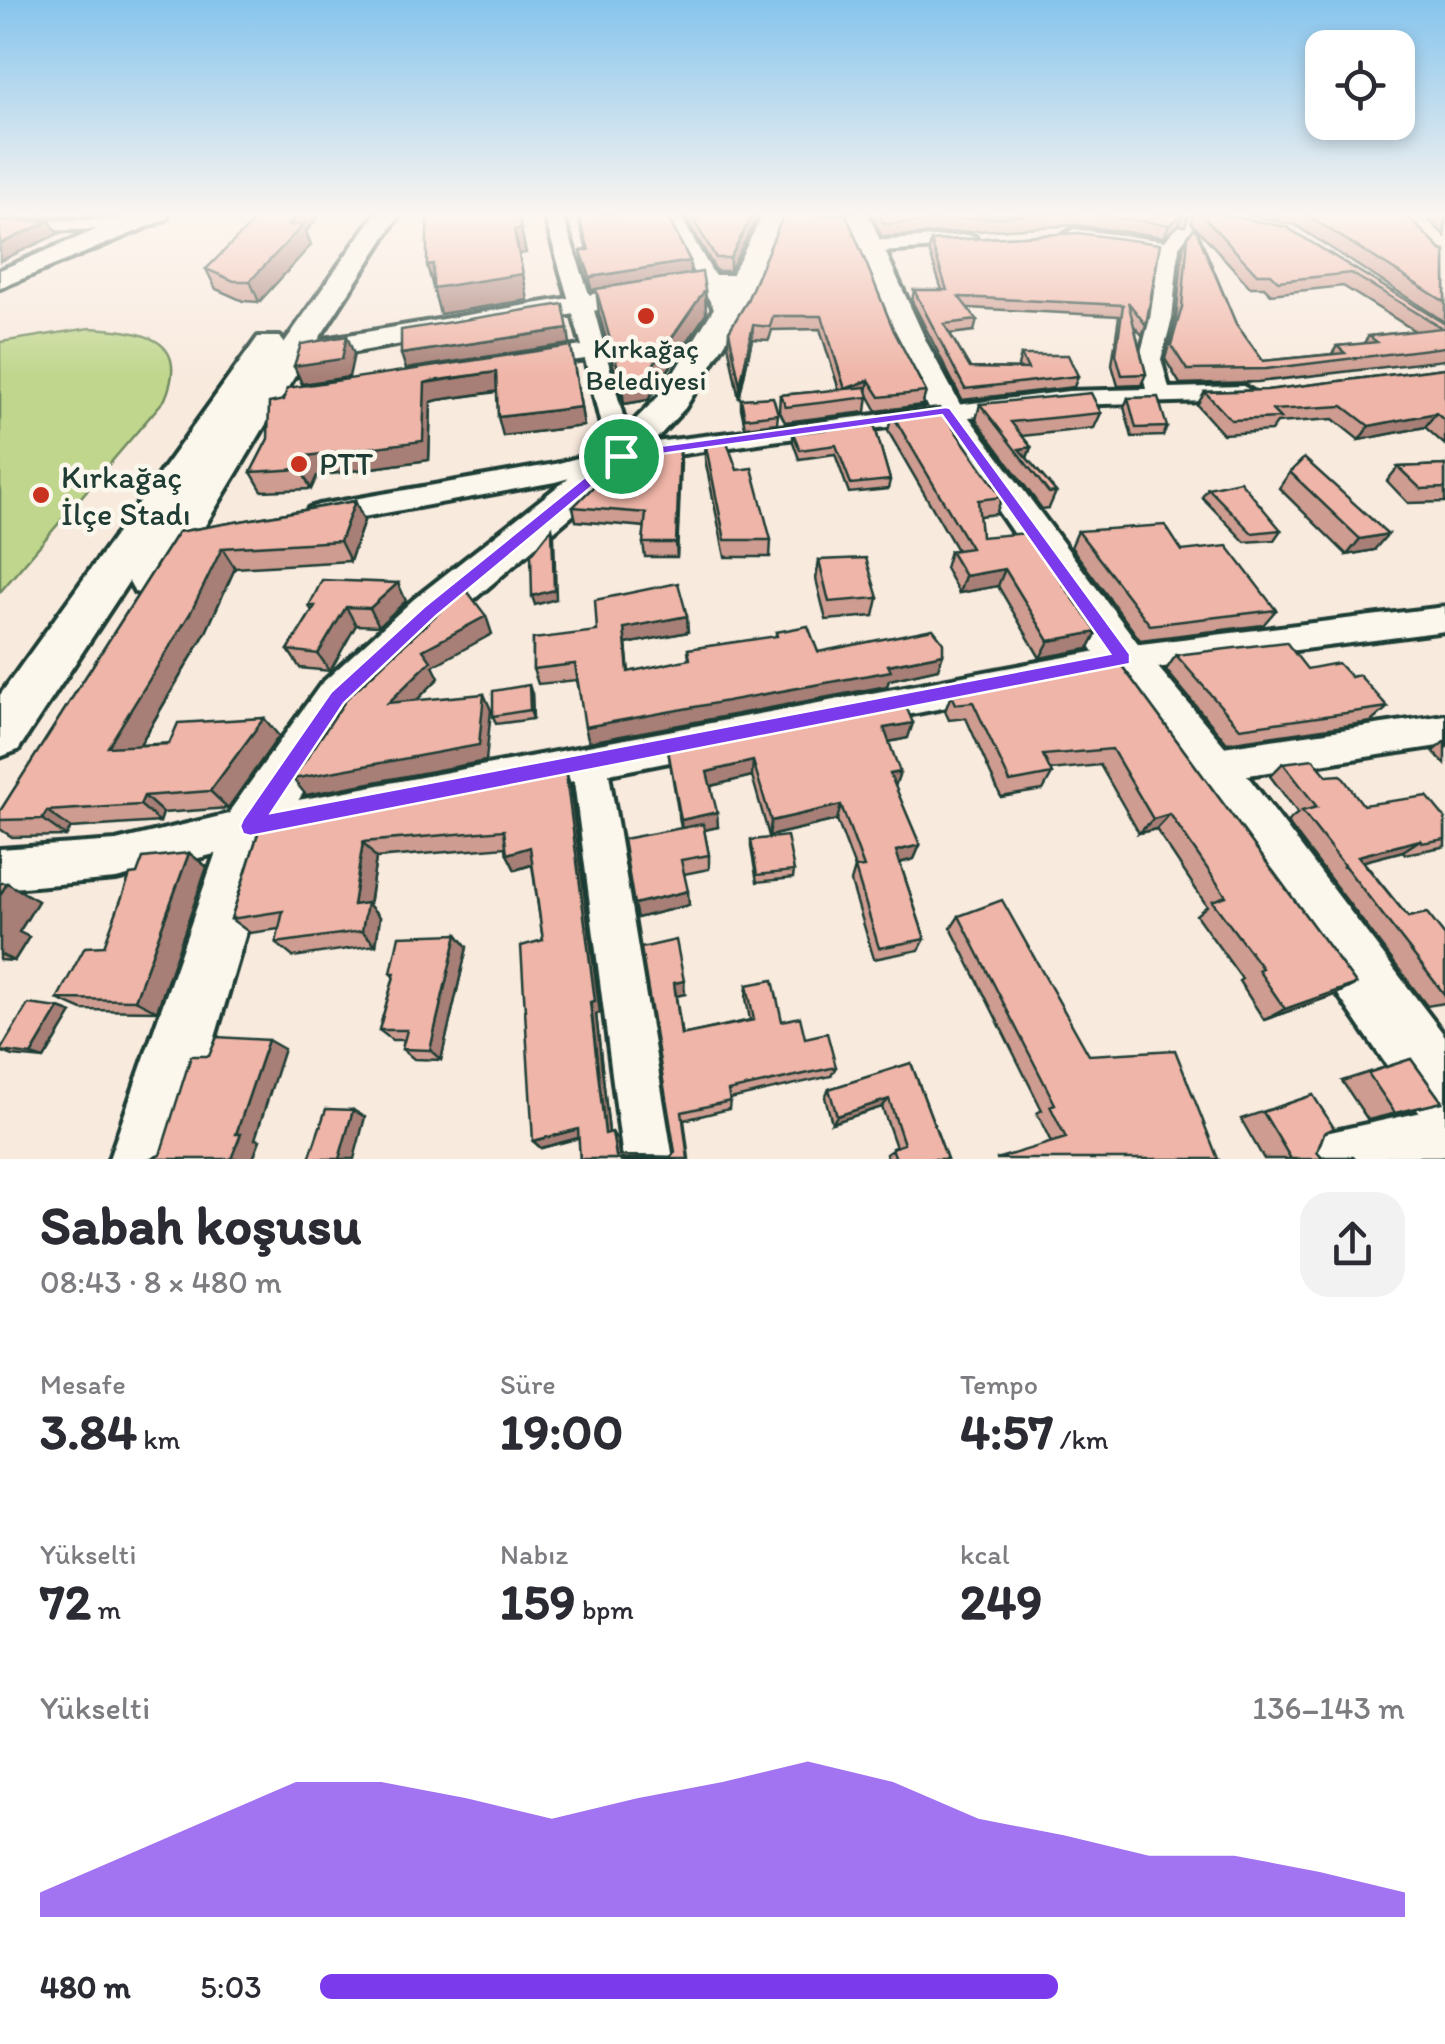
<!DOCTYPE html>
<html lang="tr">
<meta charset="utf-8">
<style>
body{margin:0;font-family:Itim,sans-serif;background:#f2f2f3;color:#2b2b33;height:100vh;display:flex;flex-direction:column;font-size:38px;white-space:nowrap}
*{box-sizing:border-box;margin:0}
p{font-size:32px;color:#7c7c81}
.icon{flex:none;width:55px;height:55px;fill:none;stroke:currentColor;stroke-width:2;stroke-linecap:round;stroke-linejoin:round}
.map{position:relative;height:1159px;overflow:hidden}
.details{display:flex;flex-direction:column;background:#fff;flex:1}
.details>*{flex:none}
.controls{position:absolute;left:1305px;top:30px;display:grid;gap:20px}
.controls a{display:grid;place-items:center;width:110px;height:110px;border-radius:20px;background:#fff;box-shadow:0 5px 15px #0003;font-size:50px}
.pin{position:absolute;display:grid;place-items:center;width:85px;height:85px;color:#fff;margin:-42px;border:5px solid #fff;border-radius:50%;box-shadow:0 2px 10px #0007}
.round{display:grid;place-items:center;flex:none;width:105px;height:105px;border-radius:30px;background:#f2f2f3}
.headline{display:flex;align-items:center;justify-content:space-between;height:170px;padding:0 40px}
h1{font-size:55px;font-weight:700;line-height:75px}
.figures{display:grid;grid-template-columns:repeat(3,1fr);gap:15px;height:170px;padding:10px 40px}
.figures div{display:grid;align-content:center}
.figures b{font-size:50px;font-weight:700}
.figures small{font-size:28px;font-weight:400}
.figures p{font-size:28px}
.chart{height:280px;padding:20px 40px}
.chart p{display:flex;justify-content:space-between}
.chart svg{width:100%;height:180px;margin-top:10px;fill:#7c3aed;opacity:.7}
ul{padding:0 40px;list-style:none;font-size:32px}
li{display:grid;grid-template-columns:160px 120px 1fr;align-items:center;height:75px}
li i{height:25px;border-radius:12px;background:#7c3aed}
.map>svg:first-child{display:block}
</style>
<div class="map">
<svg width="1445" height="1159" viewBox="0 0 1445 1159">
<rect width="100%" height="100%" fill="#f9eade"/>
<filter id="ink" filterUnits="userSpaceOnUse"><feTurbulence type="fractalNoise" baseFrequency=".01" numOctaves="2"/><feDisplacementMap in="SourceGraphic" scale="20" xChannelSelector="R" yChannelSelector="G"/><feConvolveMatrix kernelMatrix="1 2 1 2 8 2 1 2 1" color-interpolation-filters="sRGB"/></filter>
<g filter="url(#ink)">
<path fill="#bfd68c" stroke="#6f8a60" stroke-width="2.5" d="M90,328C139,331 192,336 165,399L0,592V342Z"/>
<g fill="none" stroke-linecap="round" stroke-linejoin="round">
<g stroke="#1f3d34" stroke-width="8">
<g id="street">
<polygon points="544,214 562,214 592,303 631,445 1069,391 1146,389 1139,359 1150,319 1160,251 1074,239 1065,234 1074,229 1165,241 1186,214 1203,214 1179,247 1172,319 1161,359 1169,388 1243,386 1255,393 1243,400 1069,405 772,441 622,463 555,482 319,525 309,522 305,515 309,508 319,505 555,464 607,450 585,359 533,367 522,360 533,353 582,346"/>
<polygon points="661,214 679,214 737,315 734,319 720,319"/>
<polygon points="135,219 144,224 141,228 0,232 0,222"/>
<polygon points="968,235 975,237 975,245 870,253 861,247 870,241"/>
<polygon points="1445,607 1445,631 1124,672 609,774 673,1159 623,1159 574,781 250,845 116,879 0,889 0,849 116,841 250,809 1124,646"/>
<polygon points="1445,715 1445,745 1209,781 1196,777 1191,765 1196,753 1209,749"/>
<polygon points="1445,1107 1445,1155 1429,1159 1296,1159 1303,1141 1321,1134"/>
</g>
</g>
<g stroke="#1f3d34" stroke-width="8">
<g id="secondary">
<polygon points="134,214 169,214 166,219 0,288 0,270"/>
<polygon points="375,214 400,214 318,340 707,275 732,275 763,214 788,214 742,315 685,408 634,463 446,623 355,712 274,838 179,1159 109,1159 231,809 321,684 414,599 608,447 660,395 724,292 707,291 304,361 165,592 150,597 135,592 129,581 18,750 0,757 0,695 258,337 280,337 284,343"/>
<polygon points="843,214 868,214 927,343 962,408 1140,646 1227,749 1445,1036 1445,1125 1421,1115 1191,781 1108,672 929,410 895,343"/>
</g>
</g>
<use href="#street" fill="#fbf7ec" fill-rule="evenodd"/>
<use href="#secondary" fill="#fbf7ec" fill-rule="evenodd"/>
</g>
<g fill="#ce9c90" stroke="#1f3d34" stroke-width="2.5" fill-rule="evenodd">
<polygon points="0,214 100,214 96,216 0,218"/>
<polygon points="577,214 666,214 690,261 690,274 705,290 706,314 648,400 624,404 599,313 596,289 591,290 583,264 581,251 587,250"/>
<polygon points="684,214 759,214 730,271 716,271"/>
<polygon points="784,214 894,331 926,392 922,405 877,411 868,395 866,412 785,422 779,410 780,395 839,390 820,329 772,330 769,340 752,339 739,399 728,344 729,331 746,303"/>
<polygon points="872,214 1189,214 1185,226 1179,225 1164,237 1075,225 882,237"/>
<path d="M1195,214H1220L1286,227L1445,324V360L1258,382L1180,384L1165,359L1176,320L1183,248L1188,236L1195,227L1191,222ZM1196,227L1250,287H1264L1271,294L1343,286L1415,331L1369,336L1363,344L1337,346L1332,354L1263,361L1236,324Z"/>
<polygon points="1242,214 1405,214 1442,251 1445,251 1445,322 1295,225"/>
<polygon points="1423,214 1445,214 1445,236"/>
<polygon points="306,232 311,245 259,302 243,301 216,289 206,269"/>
<polygon points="1078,233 1146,325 1142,335 1134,326 1146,374 1141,385 1118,386 1112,365 1119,316 967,308 977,320 974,331 950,334 970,368 1019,369 1018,366 1021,355 1078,376 1074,387 962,400 912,301 914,290 942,290 929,251 931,241"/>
<polygon points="571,346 584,426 503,436 497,392 438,400 431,402 429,460 317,476 311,489 262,491 251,472 268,439"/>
<polygon points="1445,368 1445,445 1425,427 1359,440 1333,419 1277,423 1271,431 1223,434 1197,405 1205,392 1267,390"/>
<polygon points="1128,398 1167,427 1163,436 1132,437 1124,407"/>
<polygon points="741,399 778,414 777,423 745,427 741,408"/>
<polygon points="980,404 1101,413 1094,428 1022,436 1031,447 1027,458 1056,492 1049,508 1042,509 976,420"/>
<polygon points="892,414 1002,497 996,514 979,516 981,537 1097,632 1088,649 1040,658 998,586 959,593 945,568 950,551 957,550 888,431"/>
<polygon points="874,424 890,480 888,489 849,493 835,454 799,459 793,442 793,433"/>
<polygon points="705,442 737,470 771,540 770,557 725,557 705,459"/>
<polygon points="680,448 677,557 645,557 643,543 645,527 576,521 573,507 609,483"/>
<polygon points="1445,465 1445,502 1408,503 1387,481 1398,467"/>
<polygon points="1290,472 1374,550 1347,555 1279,488"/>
<polygon points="1208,488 1281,530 1274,540 1245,542 1202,497"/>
<polygon points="355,501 364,521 350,561 235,568 206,632 140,745 279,736 228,808 163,813 160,822 71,828 66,836 12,837 0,829 0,811 178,532"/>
<polygon points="1078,531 1182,551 1276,610 1263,625 1140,640 1071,547"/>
<polygon points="819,560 878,598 874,616 826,620 816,579"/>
<polygon points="406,601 379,626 356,625 330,671 300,668 288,650 312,611 309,606"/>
<polygon points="688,632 626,644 629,672 689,660 688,649 776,637 776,632 818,652 938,669 889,680 887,686 589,742 577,680 538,684 533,669 533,639"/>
<polygon points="1176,655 1351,677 1388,707 1371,722 1227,743 1166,670"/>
<polygon points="1119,662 1356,984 1334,995 1264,1020 1239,981 1242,979 1196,915 1207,906 1156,829 1139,833 1100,765 1050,770 1052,774 1043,790 1001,797 966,718 949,720 945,711 951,695"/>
<polygon points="532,694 533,719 496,724 493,716"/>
<polygon points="908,738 889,742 895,787 920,845 914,859 900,863 925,939 919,950 874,959 851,882 855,868 837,820 769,836 752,776 711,786 718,827 704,830 709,855 709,869 684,874 689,905 637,918 634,904 681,828 668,750"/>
<polygon points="1445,741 1445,764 1433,751"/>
<polygon points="1283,763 1327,776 1363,805 1445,818 1445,846 1442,847 1405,854 1403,851 1363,861 1408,917 1445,936 1445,1003 1427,1006 1287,822 1298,813 1270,776"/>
<polygon points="565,768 570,786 600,1013 596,1014 609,1133 617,1140 619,1156 671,1157 675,1152 641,948 685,994 676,996 682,1035 750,1020 746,998 747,985 782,1021 805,1038 836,1067 831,1076 730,1099 729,1109 684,1120 689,1159 580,1159 579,1138 541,1148 533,1141 543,940 532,865 515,870 507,854 506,847 376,858 369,905 380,917 376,945 293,957 276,943 279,929 250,933 231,919 260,827"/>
<polygon points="751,840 794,871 793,878 757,882 751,847"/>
<polygon points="189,853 207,867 157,1011 82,1010 57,999 104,946 137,874"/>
<polygon points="0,883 38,901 19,932 29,937 14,961 0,960"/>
<polygon points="959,916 1089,1055 1218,1159 1051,1142 1037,1113 1042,1110 951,928"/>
<polygon points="457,934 467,947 441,1060 414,1059 402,1049 404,1040 392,1040 379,1030 394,976 391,973"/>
<polygon points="59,1008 72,1013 44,1059 13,1056 0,1051"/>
<polygon points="1411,1059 1442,1102 1368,1120 1342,1081"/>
<polygon points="911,1063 947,1159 887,1159 886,1154 896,1147 882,1107 832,1123 825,1097 829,1089"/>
<polygon points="1313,1095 1324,1133 1317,1152 1321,1157 1355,1159 1264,1159 1241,1119"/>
</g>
<g fill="#a77f76" stroke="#1f3d34" stroke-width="2.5">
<polygon points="297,214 320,214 306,232 311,245 259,302 250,281"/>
<polygon points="753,214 759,214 730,271 730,258"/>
<polygon points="1182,214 1183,214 1179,225 1164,237 1169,225"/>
<polygon points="50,221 58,234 0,261 0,244"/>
<polygon points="521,229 526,253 519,254 514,230"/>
<polygon points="690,261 690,274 591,290 590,277"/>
<polygon points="433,264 523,274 528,300 440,314 427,265"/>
<polygon points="705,290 706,314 648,400 624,404 621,379"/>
<polygon points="753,325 752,339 739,399 740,386"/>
<polygon points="568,329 570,344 406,369 401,354"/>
<polygon points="347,336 354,354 349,377 302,384 294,366"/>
<polygon points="496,372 500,391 438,400 431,402 429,460 317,476 311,489 301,469 307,456 425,383"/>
<polygon points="869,380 867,393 845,389"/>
<polygon points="581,407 584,426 503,436 498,417"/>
<polygon points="1436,413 1425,427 1359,440 1369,426"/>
<polygon points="1031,447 1025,463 1019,449"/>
<polygon points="680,448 681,463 677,557 676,543"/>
<polygon points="355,501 364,521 350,561 340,541"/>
<polygon points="552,528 554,537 556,599 535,605 532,596"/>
<polygon points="1388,534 1374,550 1347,555 1360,539"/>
<polygon points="222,548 235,568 206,632 128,765 108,747"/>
<polygon points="1005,569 998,586 959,593 965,576"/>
<polygon points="398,583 406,601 379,626 370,608"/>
<polygon points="346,607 356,625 330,671 318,654"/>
<polygon points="486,616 492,634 433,666 439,678 398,719 388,703 423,650"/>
<polygon points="687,616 688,632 626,644 630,688 624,628"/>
<polygon points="1097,632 1088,649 1040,658 1049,641"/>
<polygon points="943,654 938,669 889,680 887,686 589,742 585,727"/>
<polygon points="529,685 532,694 533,719 530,710"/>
<polygon points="484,694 491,710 486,761 306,795 293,779"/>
<polygon points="264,718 279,736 228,808 210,791"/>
<polygon points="913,723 908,738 879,744 884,728"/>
<polygon points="753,761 752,776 707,787 707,772"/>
<polygon points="565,768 570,786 600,1013 596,1014 610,1141 605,1134"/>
<polygon points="900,772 895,787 890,774"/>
<polygon points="144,796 163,813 160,822 140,805"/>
<polygon points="841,805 837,820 769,836 771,821"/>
<polygon points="47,811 71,828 66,836 42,819"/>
<polygon points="717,812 718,827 682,835 681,820"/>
<polygon points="1170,814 1156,829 1139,833 1153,819"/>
<polygon points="1420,840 1403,851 1342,867 1358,856"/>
<polygon points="363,842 376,858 369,905 380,917 376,945 362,931 353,905"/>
<polygon points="920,845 914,859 891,865 896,851"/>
<polygon points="530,847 537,863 515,870 507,854"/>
<polygon points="189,853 207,867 157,1011 135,1000"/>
<polygon points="7,883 38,901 19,932 29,937 14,961 0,954 0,895"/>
<polygon points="688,891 689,905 637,918 634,904"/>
<polygon points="457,934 467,947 441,1060 430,1050"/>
<polygon points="684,981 685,994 676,996 674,983"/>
<polygon points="1356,984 1334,995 1264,1020 1285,1009"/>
<polygon points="59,1008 72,1013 44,1059 31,1055"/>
<polygon points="268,1040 284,1049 255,1139 260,1140 253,1159 231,1159 236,1134"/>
<polygon points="889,1099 882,1107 832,1123 837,1116"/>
<polygon points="353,1110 365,1117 354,1159 339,1159"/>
<polygon points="578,1129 585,1136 541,1148 533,1141"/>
<polygon points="612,1132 617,1140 620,1159 616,1156"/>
</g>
<g fill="#efb5a8" stroke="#1f3d34" stroke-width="2.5">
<polygon points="261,214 297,214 288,225 303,225 250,281 234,281 206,269"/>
<polygon points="427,214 518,214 521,229 514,230 523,274 433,288 433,264 427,265"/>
<polygon points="578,214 666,214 690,261 590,277 581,251 589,250"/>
<polygon points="690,214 753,214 730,258 716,258"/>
<polygon points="784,214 846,214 894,331 926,392 880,397 869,380 845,389 822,316 773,316 770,327 753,325 740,386 729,331 746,303"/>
<polygon points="880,214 1053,214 884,224"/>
<polygon points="1090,214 1182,214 1169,225"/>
<polygon points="1201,214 1220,214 1286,227 1445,324 1445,347 1266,369 1187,370 1171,345 1182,307 1188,236 1195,227 1236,324 1263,361 1345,353 1337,346 1377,342 1369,336 1442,328 1351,273 1278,281 1271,274 1257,274"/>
<polygon points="1305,214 1405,214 1442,251 1445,251 1445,302"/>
<polygon points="50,221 0,244 0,222"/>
<polygon points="1078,233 1160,244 1146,325 1128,302 1146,374 1122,375 1116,354 1123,305 959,297 977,320 944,324 970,368 1028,369 1021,355 1068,355 1078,376 965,389 914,290 947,290 931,241"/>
<polygon points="702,272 705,290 646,375 621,379 596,289"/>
<polygon points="563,304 568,329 401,354 401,330"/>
<polygon points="347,336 342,359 294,366 301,344"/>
<polygon points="571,346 581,407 498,417 496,372 432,381 425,383 423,441 307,456 301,469 251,472 268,439 269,403 284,400 287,388"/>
<polygon points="1445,368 1445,421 1436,413 1369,426 1343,406 1272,410 1280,418 1231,420 1205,392 1267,390"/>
<polygon points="866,387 869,397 786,407 780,395"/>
<polygon points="1091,393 1101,413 1011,422 1031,447 1019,449 1056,492 1049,493 980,404"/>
<polygon points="773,397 778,414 745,418 741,399"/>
<polygon points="1158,397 1167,427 1136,428 1128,398"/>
<polygon points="939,408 1002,497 978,500 981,537 1027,533 1097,632 1049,641 1005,569 965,576 950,551 971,548 892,414"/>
<polygon points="874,424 890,480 851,484 836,445 800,450 793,433"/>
<polygon points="726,439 737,470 752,468 771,540 725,540 705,442"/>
<polygon points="680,448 676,543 643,543 646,513 573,507 598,482 609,483 609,474 633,453"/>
<polygon points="1304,458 1388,534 1360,539 1290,472"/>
<polygon points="1445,465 1445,488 1421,489 1398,467"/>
<polygon points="1240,481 1281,530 1252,533 1208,488"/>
<polygon points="355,501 340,541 222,548 191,612 108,747 169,744 178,723 264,718 210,791 144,796 140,805 47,811 42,819 0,820 0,811 178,532"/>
<polygon points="1165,525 1182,551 1227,546 1276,610 1150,625 1078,531"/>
<polygon points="552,528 554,590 532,596 531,555"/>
<polygon points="866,558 878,598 829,602 819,560"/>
<polygon points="322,580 398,583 370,608 346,607 318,654 288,650 315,606 309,606"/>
<polygon points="678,583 687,616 624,628 628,672 690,659 688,649 777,636 776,632 808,626 818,652 933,629 943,642 943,654 888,665 891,671 585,727 575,664 533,669 533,639 597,631 595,600"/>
<polygon points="465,588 486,616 423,650 431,661 388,703 484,694 479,745 293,779 347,698"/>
<polygon points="1286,642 1307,669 1338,663 1351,677 1359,675 1388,707 1240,728 1176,655"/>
<polygon points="1119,662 1356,984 1285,1009 1258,970 1262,968 1212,901 1226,896 1170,814 1153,819 1112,749 1043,755 1052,774 1010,782 973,702 955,704 951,695"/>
<polygon points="529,685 530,710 493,716 493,691"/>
<polygon points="905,704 913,723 884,728 900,772 890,774 920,845 896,851 925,939 879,948 855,868 864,867 841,805 771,821 753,761 707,772 717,812 681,820 668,750"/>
<polygon points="1313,759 1327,776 1341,775 1363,805 1427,796 1445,818 1445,839 1422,843 1420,840 1358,856 1408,917 1427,913 1445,936 1445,995 1302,811 1317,807 1283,763"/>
<polygon points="565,768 595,1001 590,1002 605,1134 612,1132 616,1156 671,1157 675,1152 641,948 676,940 684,981 674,983 681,1035 754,1020 747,985 773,980 782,1021 800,1017 805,1038 827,1033 836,1067 728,1091 730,1101 682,1112 688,1159 580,1159 578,1129 533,1141 521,946 543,940 530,847 507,854 504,830 363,842 353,905 367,903 362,931 276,943 283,911 231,919 260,827"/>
<polygon points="703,824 709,855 681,860 688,891 634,904 623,839"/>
<polygon points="787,836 794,871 757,875 751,840"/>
<polygon points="189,853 135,1000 57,999 85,947 104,946 130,875 137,874 143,858"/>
<polygon points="0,883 7,883 0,895"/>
<polygon points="1002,900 1089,1055 1175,1050 1218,1159 996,1159 1066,1138 1050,1106 1055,1104 959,916"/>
<polygon points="457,934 430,1050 402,1049 407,1030 379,1030 395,973 391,973 399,936"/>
<polygon points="28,1004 59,1008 31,1055 0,1051"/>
<polygon points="217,1037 268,1040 236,1134 241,1134 231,1159 149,1159 160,1155 191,1056 209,1056"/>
<polygon points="1411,1059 1442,1102 1395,1113 1368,1073"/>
<polygon points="911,1063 947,1159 896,1159 892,1148 904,1144 889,1099 837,1116 829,1089"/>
<polygon points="1313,1095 1334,1128 1324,1133 1317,1152 1321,1157 1353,1157 1355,1159 1291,1159 1263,1112"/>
<polygon points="326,1109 353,1110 339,1159 309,1159"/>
<polygon points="1392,1157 1445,1157 1445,1159 1382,1159"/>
</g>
</g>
<linearGradient id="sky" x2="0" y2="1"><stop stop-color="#86c4ed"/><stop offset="0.57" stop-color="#fcf6f0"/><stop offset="1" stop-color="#fcf6f0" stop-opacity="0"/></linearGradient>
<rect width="1445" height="377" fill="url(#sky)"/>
<path fill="#7c3aed" stroke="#fff" stroke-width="2.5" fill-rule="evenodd" d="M946,407L950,408L1130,654V664L250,836L243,834L240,826L243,819L331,692L424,607L616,452ZM942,415L1110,654L271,813L344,703L436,616L625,459Z"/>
<g fill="#c8321e" stroke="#fbf7ec" stroke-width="4">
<circle cx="646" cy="316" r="10"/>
<circle cx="299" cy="464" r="10"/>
<circle cx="41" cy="495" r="10"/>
</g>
<g text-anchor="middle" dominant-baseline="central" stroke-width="9" stroke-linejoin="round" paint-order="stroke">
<g font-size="28" fill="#1f3d34" stroke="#fbf7ec">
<text x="646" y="348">Kırkağaç<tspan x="646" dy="32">Belediyesi</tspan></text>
</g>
<g font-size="32" fill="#1f3d34" stroke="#fbf7ec" text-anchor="start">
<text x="319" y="464">PTT</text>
<text x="61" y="477">Kırkağaç<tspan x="61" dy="37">İlçe Stadı</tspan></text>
</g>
</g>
</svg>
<div class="controls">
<a><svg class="icon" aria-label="locate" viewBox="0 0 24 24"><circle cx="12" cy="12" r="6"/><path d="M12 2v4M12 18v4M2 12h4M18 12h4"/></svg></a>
</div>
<div class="pin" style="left:621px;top:456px;background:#1e9e55"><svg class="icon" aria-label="arrive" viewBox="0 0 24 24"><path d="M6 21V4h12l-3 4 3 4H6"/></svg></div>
</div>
<section class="details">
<div class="headline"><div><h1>Sabah koşusu</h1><p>08:43 · 8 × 480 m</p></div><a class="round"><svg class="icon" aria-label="share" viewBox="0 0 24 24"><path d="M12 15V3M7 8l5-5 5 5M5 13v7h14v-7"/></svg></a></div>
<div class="figures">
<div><p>Mesafe</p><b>3.84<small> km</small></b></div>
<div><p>Süre</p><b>19:00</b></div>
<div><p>Tempo</p><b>4:57<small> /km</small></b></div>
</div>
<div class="figures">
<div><p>Yükselti</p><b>72<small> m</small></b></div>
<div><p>Nabız</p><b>159<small> bpm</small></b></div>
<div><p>kcal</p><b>249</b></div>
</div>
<div class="chart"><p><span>Yükselti</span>136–143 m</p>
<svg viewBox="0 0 160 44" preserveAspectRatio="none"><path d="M0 44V38L10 29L20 20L30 11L40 11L50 15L60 20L70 15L80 11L90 6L100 11L110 20L120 24L130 29L140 29L150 33L160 38V44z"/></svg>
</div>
<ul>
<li><b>480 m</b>5:03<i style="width:68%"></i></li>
</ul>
</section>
